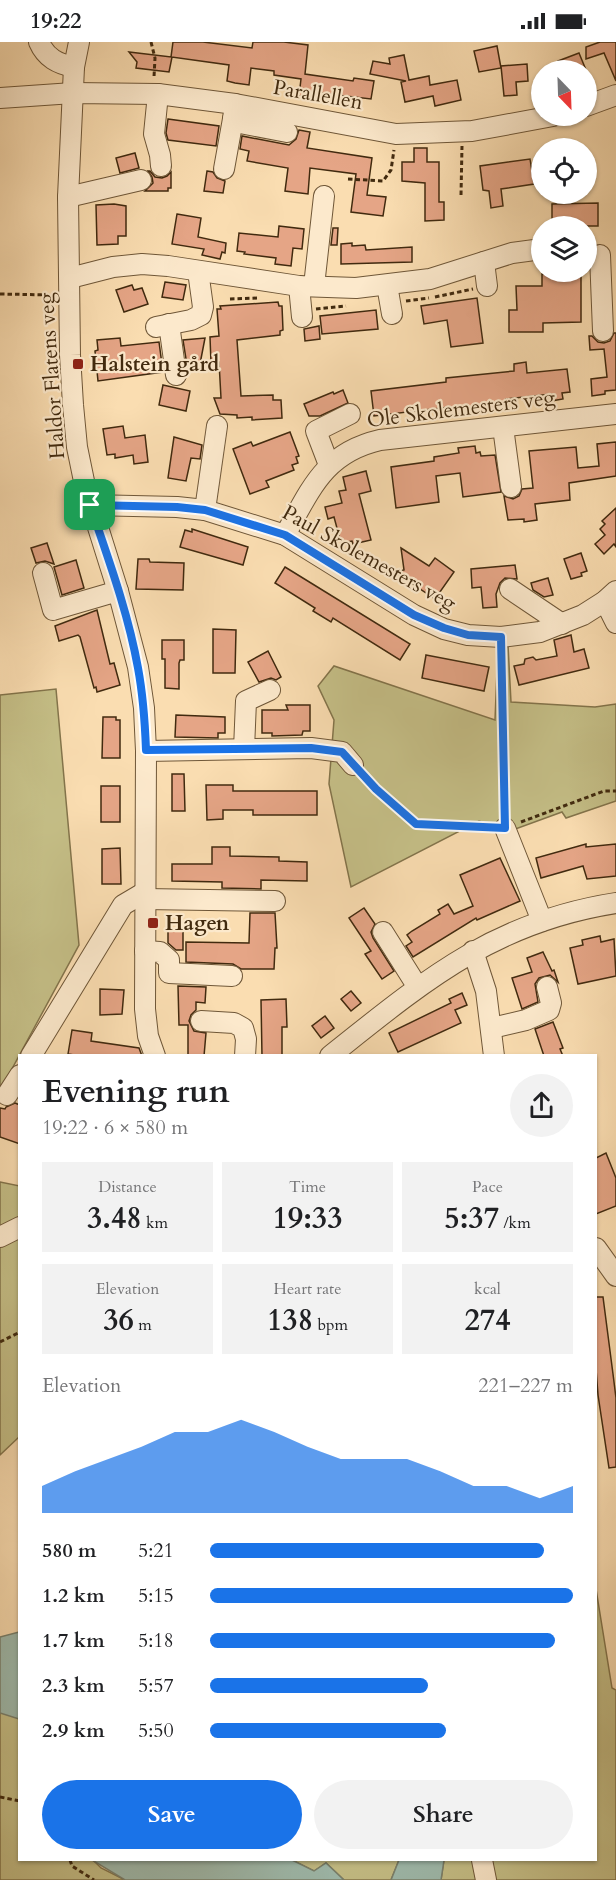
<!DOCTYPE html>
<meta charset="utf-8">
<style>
body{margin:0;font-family:Cardo,serif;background:#f2f2f2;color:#202124;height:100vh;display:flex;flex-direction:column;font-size:22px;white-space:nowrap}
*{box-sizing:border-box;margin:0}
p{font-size:20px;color:#757577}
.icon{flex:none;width:33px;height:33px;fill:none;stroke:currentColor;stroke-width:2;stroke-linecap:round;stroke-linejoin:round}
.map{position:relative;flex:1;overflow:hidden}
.side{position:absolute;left:18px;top:1012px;width:579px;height:807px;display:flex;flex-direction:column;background:#fff;border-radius:0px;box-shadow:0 2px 4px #0004}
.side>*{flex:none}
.needle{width:39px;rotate:157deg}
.controls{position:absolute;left:531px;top:18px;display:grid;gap:12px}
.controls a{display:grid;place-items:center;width:66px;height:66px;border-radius:50%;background:#fff;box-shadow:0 2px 4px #0004;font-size:30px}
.pin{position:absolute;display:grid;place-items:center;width:51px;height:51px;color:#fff;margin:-26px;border-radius:12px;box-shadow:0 3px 9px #0006}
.round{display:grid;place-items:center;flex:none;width:63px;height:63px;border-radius:32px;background:#f2f2f2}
.head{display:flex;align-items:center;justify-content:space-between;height:102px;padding:0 24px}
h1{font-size:33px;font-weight:800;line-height:45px}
.figures{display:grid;grid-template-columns:repeat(3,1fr);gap:9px;height:102px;padding:6px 24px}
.figures div{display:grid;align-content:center;border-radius:0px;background:#f2f2f2;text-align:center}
.figures b{font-size:30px;font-weight:800}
.figures small{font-size:16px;font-weight:400}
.figures p{font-size:16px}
.chart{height:168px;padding:12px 24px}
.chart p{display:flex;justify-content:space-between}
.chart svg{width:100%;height:108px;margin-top:6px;fill:#1a73e8;opacity:.7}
.primary-button{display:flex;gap:12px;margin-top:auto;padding:12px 24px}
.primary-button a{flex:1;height:69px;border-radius:36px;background:#1a73e8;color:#fff;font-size:24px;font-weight:800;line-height:69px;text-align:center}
.primary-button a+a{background:#f2f2f2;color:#202124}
ul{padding:0 24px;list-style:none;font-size:20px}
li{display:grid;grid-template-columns:96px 72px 1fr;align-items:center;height:45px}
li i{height:15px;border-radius:8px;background:#1a73e8}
.status{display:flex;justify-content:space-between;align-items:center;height:42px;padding:0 30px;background:#fff;direction:ltr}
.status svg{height:16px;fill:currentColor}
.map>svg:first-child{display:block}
</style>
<div class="status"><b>19:22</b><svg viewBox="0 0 49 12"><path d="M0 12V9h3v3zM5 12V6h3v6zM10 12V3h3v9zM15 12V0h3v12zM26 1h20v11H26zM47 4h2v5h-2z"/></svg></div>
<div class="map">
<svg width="616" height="1838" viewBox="0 0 616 1838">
<rect width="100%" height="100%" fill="#faddb1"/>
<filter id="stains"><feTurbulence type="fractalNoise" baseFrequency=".00333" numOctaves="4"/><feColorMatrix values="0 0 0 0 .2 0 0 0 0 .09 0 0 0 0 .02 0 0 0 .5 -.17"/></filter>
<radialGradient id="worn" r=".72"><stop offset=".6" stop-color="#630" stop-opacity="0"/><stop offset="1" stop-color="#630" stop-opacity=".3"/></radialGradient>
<g fill="#c5bf87" stroke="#83744b" stroke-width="1.5">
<polygon points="508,603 511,660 595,665 616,662 616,759 566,776 562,770 510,789 479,779 351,845 329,742 334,678 318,644 334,624 495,678 498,604"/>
<polygon points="56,647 79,903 0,1049 0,653"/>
<polygon points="0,1140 20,1144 19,1395 0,1413"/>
<polygon points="596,1547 612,1646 616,1648 616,1838 441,1838 444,1818 596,1818"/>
<polygon points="0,1665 19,1669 20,1818 93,1818 101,1826 125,1838 0,1838"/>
<polygon points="292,1818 399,1818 391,1838 344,1838 326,1821 314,1829"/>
</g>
<g fill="#9ebbae" stroke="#79816e" stroke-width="1.5">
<polygon points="19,1590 20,1590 19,1677 0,1671 0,1595"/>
<polygon points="92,1818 292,1818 314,1829 326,1821 344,1838 125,1838"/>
<polygon points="399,1818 444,1818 441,1838 391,1838"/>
</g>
<g fill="#e5a586" stroke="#412a0f" stroke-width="1.5">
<polygon points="173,0 203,0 252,6 253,0 284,0 308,3 305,32 353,39 354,36 374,39 371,57 312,50 311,55 299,54 301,37 274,33 274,29 251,26 249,43 235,41 227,39 229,23 172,15 169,30 136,26 137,20 129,10 171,15"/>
<polygon points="600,0 616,0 616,39 604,11 586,17 586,5"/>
<polygon points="497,4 501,26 479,30 474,9"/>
<polygon points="579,11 586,28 561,28 558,19"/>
<polygon points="404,13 409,38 429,34 430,43 457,38 461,58 435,64 433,54 405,60 401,40 406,39 370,32 373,19 390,22 389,16"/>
<polygon points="527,22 528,39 516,40 517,53 504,54 501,24"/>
<polygon points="168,77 219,84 216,104 168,98 166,91"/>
<polygon points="299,88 310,90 307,106 372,116 367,153 386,155 383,174 351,170 356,132 310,126 308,152 285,149 288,126 247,119 249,109 240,107 242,94 289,103 296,97"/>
<polygon points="414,106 427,106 427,120 439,120 439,160 444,160 444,178 425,179 425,141 402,139 402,120 414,120"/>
<polygon points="135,111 139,126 120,131 116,116"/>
<polygon points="530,117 534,142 501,147 503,164 491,166 489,149 483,148 480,124"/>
<polygon points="148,129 150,129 155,135 162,136 167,134 171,130 171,146 168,146 168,149 145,149 153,141 152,135"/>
<polygon points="207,129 213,130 217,136 225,139 223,151 204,149"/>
<polygon points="598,161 598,184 566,184 566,180 552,180 552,162"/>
<polygon points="114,162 126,164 126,194 118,194 118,202 97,203 96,163"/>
<polygon points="177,172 201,176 198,195 226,201 225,211 222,210 220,217 202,213 204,207 172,202"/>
<polygon points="279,184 304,187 302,207 293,206 291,224 275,222 276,216 244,212 245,210 237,209 239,191 278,195"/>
<polygon points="333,186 338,186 337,203 331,203"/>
<polygon points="352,201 352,204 365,203 366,208 412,205 412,220 341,222 341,202"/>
<polygon points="563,230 581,230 581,280 543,281 543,290 509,290 509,268 517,268 516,244 542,244 542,232 563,232"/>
<polygon points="165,240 186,243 183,258 162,255"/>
<polygon points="132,243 134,248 142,246 148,262 124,270 116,248"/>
<polygon points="477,256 483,301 451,305 447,278 424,282 421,264"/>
<polygon points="278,260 279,264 282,264 283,288 280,289 280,293 237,298 241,354 273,353 273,358 281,358 282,376 252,378 252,375 237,376 237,373 220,372 214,356 221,356 219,320 211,321 210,295 219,294 217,267 221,267 220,264"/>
<polygon points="376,268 378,287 322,292 320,274"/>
<polygon points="319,284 320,297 305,299 304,287"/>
<polygon points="614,291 616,291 616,348 605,349 605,352 592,354 591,337 607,335 604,307 590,308 589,294 592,294 598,300 604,301 610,299"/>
<polygon points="120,296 121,304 159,300 163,330 98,339 95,309 98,308 97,298"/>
<polygon points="205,296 200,322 187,323 183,298"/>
<polygon points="526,320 527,331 567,327 570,350 562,351 563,357 551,359 551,352 506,357 507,365 471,370 450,372 449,365 374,374 371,349 446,340 446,336 514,329 514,322"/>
<polygon points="163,343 190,349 186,369 159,363"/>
<polygon points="343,348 348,361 320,374 309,374 304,362 333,350 334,352"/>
<polygon points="123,384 125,396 145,393 148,420 134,422 133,413 115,416 115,412 107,413 103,387"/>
<polygon points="290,390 299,414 296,415 298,421 292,423 294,428 266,439 269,445 250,452 233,407 251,400 253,404"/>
<polygon points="174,395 202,403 200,417 191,416 186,439 168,436"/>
<polygon points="616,400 616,434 569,441 570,458 535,462 537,478 524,480 524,477 508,478 504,454 513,457 519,454 522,447 533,446 529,409 576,405 578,426 599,424 597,402"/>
<polygon points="475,404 476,411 480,410 481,414 495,413 501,450 463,455 460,431 436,434 439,460 396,466 391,425 434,419 434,415 459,411 458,406"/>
<polygon points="366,429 371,449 359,452 371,498 353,502 352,499 341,501 334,475 328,477 325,465 342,461 339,449 346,448 343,435"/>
<polygon points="616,466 616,505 614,502 604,512 595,502 605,493 600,487 605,482 602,479"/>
<polygon points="192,487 248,505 243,523 180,505 185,488 192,490"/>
<polygon points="47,501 54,522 45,519 36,521 31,506"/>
<polygon points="401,506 429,524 435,516 454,530 435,557 395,530 404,528"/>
<polygon points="581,511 587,529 581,531 582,534 571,537 564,517"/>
<polygon points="138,517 149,517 150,520 184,521 183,548 136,547"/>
<polygon points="76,518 84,546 62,553 54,525"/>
<polygon points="515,523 517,537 505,536 500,541 496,552 497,565 483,566 481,545 472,546 471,527"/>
<polygon points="285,525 410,602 400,618 333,576 331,580 313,569 315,566 275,541"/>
<polygon points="548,536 553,553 544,555 533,548 531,541"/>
<polygon points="97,568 110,622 114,621 120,643 97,650 96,645 94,646 80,595 78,593 59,599 55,584"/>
<polygon points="213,587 236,588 235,631 213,631"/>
<polygon points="571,593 574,610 584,607 589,626 519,643 514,624 524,622 525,617 533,615 536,618 557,614 554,598"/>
<polygon points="162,598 184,598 184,618 180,618 179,621 179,647 165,646 165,617 162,617"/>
<polygon points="268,609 281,635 276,638 271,636 259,640 248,620"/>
<polygon points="426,613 489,625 484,649 422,636"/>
<polygon points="286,663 310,663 310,689 303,689 302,693 272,694 272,691 262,691 262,668 288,668"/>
<polygon points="176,673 225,675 225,691 218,691 218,696 175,695"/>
<polygon points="103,675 116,675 116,678 120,678 120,716 102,716"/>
<polygon points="172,732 184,732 185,769 172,769"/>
<polygon points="206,743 233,743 233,749 317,749 317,773 253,773 253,768 223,768 223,777 207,778"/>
<rect x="101" y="744" width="19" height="36"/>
<polygon points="586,802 586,805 616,802 616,834 587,837 583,824 541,836 536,816"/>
<polygon points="212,805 230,805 230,814 279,815 279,819 307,820 307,839 261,838 261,847 222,846 222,840 172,839 172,822 212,822"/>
<polygon points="120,806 121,842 102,842 102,807"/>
<polygon points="500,816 520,859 477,878 476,876 413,915 406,904 412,900 407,893 412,889 440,872 438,868 448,862 454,872 473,864 460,833"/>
<polygon points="364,866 375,882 371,890 373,896 394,929 382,937 365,912 371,909 349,876"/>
<polygon points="250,871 275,871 277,906 275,906 274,927 241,927 233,922 186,920 186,900 249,901"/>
<polygon points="168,889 183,889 183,908 176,908 168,901"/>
<polygon points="600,894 601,900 614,897 616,934 578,942 570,906 583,903 582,898"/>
<polygon points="543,910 552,929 554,928 558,940 550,933 539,936 535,942 538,960 522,967 512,936 532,930 527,916"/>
<polygon points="178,944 206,945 205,961 196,960 196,968 191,973 189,979 194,989 206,991 204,1014 188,1013 188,983 179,983"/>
<polygon points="100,947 124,948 122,972 100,973"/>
<polygon points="351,949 361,961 351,969 341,957"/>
<polygon points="462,951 467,963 455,968 461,981 398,1010 389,991 451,961 449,957"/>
<polygon points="286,957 287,985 282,985 282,1014 262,1014 261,958"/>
<polygon points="325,974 334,986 321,996 312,984"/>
<polygon points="553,980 563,1006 560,1007 563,1014 544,1014 535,987"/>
<polygon points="72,988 92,991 91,999 139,1006 142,1014 81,1014 68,1012"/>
<polygon points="15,1061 20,1063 20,1102 0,1095 0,1066 5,1067 6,1065"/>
<polygon points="606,1111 616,1136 616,1164 596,1172 596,1116"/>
<polygon points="596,1255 603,1255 613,1332 616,1356 616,1425 609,1426 598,1353 596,1327"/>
</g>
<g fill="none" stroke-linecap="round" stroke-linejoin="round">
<g stroke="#6f5738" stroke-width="22">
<g id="minor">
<path d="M39,0C46,16 58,22 74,25"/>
<polyline points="79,0 74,25 68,155 70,313 73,363 77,405 85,444 118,549 138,625 144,666 146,709 145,967 148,994 155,1014"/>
<polyline points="158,52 154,92 160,113 161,124"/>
<polyline points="0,56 73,51 158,52 235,62 396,92 472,89 553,74"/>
<polyline points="235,62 233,77 240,81 287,90"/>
<polyline points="586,64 616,53"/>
<polyline points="224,127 233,77"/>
<polyline points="68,155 141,138"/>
<polyline points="600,213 603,289"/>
<polyline points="484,220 487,244"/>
<polyline points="70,236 113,225 142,222 168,224 299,244 356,246 430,237 512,211 542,207"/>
<polyline points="387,243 392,272"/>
<polyline points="299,244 302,275"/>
<polyline points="314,244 324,154"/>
<polyline points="169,282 176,333"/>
<polyline points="156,285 191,278 201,273 203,265 198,229"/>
<polyline points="503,385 511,445"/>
<polyline points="329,423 316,389 350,372"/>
<polyline points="90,463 177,465 205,468 285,493 414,573 444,587 468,593 501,595 540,590 583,573 605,559 616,549"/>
<polyline points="205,468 217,384"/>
<path d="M285,493C311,447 324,411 380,398L616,372"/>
<polyline points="43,531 53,568 118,549"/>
<polyline points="510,547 562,582"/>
<polyline points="605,559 616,581"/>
<polyline points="244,707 246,659 270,648"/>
<polyline points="146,709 311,706 342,710 353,723"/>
<polyline points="505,786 542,879"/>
<polyline points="145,857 275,859"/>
<polyline points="383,890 417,944"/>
<polyline points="145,909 160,910 169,918 169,931 232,934"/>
<polyline points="473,909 486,949 494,1014"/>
<polyline points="201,979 234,981 243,986 246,997 245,1014"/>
<polyline points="492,986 526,978 549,968 551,961 547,945"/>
<polyline points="31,1014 123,863 145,850"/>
<path d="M330,1014C423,940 493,880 616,861"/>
<polyline points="7,1053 20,1033"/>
<polyline points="0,1195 20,1185"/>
<polyline points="596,1206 616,1234"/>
<polyline points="482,1818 486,1838"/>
</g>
</g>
<g stroke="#412a0f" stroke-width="3" stroke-dasharray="4.5 3" stroke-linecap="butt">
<polyline points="151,0 155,16 154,35"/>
<polyline points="348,137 383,139 391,128 394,108"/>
<polyline points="461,153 462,104"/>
<polyline points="0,252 53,253"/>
<polyline points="435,255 473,247"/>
<polyline points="230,257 258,256"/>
<polyline points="406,259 429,256"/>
<polyline points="316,267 346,264"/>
<polyline points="502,612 505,770"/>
<polyline points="363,734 416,782 490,786"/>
<polyline points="521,780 604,749 616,749"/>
<polyline points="0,1300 20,1290"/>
<polyline points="0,1755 20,1759"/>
<polyline points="70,1818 72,1824 94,1838"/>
</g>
<use href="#minor" stroke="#fce9cc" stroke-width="20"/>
</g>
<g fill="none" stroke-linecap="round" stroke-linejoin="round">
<g stroke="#fff" stroke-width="12">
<path id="route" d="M90,463L177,465L205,468L285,493L414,573L444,586L468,593L501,595L505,786L416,782L376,747L342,710L311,706L146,708C145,681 143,653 138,626C128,570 108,516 90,463Z"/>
</g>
<use href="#route" stroke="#1a73e8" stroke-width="8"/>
</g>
<g fill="#8f2418" stroke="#fce9cc" stroke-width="2">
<rect x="72" y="316" width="12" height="12" rx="3"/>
<rect x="147" y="875" width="12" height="12" rx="3"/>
</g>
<g text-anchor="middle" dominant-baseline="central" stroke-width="4.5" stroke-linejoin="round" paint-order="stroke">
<g font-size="21" fill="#412a0f" stroke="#fce9cc">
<text transform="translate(318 53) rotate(10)">Parallellen</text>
<text transform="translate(52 334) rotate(-94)">Haldor Flatens veg</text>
<text transform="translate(461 367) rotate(-7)">Ole Skolemesters veg</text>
<text transform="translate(369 516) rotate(29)">Paul Skolemesters veg</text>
</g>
<g font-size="21" font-weight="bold" fill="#412a0f" stroke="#fce9cc" text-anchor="start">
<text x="90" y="322">Halstein gård</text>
<text x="165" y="881">Hagen</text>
</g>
</g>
<rect width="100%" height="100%" filter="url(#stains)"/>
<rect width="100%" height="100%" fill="url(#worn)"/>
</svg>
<div class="controls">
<a><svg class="needle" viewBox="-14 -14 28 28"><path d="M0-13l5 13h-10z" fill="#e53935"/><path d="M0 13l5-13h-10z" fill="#757577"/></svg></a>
<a><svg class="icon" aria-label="locate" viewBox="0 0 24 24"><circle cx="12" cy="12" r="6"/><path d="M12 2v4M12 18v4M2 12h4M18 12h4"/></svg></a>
<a><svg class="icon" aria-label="layers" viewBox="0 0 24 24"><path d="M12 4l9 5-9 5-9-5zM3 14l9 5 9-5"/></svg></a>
</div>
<div class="pin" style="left:90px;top:463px;background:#1e9e55"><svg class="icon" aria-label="arrive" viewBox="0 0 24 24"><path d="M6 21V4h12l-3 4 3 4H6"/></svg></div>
<section class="side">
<div class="head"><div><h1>Evening run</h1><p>19:22 · 6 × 580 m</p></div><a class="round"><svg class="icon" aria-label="share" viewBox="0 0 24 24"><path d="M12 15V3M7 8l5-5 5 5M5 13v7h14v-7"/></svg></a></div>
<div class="figures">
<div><p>Distance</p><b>3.48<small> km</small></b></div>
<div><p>Time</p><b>19:33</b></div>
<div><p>Pace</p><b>5:37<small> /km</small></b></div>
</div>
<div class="figures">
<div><p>Elevation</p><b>36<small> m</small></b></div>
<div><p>Heart rate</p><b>138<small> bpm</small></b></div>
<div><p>kcal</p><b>274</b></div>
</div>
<div class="chart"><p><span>Elevation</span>221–227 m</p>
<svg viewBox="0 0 160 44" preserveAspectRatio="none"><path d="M0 44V33L10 27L20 22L30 17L40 11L50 11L60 6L70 11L80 17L90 22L100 22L110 22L120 27L130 33L140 33L150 38L160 33V44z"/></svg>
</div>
<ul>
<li><b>580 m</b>5:21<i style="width:92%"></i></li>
<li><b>1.2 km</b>5:15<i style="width:100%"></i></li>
<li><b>1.7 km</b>5:18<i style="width:95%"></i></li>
<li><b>2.3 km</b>5:57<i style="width:60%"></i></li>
<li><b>2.9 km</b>5:50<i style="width:65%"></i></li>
</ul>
<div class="primary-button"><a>Save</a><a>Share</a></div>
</section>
</div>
